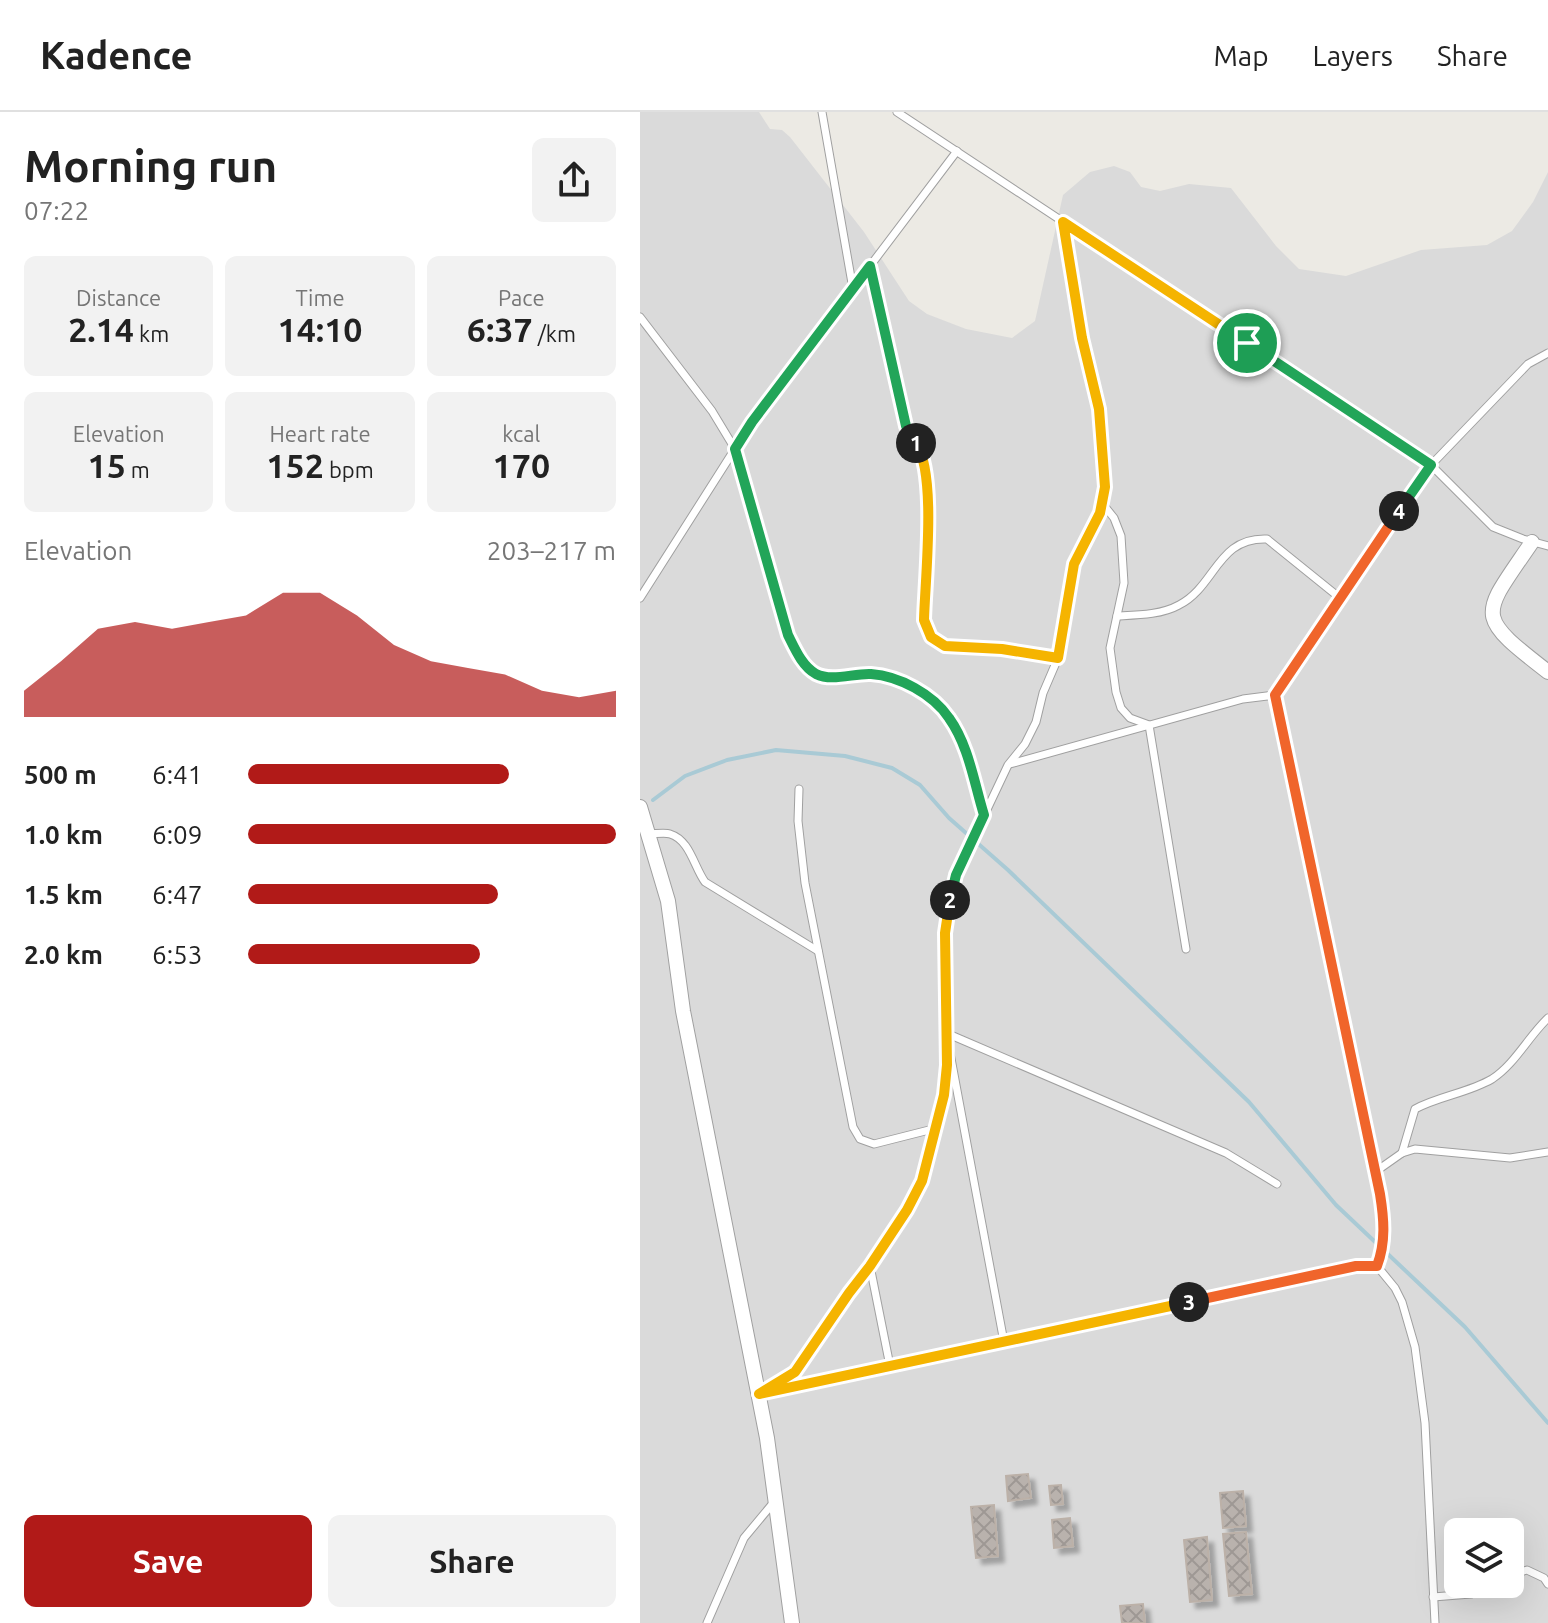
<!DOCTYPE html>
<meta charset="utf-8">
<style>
body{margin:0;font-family:Ubuntu,sans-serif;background:#f2f2f2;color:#222;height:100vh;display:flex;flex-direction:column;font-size:30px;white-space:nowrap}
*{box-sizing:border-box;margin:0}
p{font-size:26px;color:#767676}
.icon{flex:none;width:44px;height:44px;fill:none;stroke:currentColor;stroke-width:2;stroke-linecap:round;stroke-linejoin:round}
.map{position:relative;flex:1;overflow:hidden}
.side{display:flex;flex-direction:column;background:#fff;width:640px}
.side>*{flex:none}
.fabs{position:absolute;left:804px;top:1406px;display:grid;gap:16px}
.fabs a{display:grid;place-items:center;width:80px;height:80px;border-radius:12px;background:#fff;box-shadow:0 8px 32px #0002;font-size:40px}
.pin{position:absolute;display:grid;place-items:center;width:68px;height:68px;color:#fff;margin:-34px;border:4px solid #fff;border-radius:50%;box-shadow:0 2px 8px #0007}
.km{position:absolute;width:40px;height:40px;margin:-20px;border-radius:50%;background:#222;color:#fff;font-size:22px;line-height:40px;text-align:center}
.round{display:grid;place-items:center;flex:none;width:84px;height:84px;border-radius:12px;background:#f2f2f2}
.head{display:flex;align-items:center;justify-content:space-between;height:136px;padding:0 24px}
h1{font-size:44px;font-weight:700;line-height:60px}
.metrics{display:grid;grid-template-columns:repeat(3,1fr);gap:12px;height:136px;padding:8px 24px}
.metrics div{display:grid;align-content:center;border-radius:12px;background:#f2f2f2;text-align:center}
.metrics b{font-size:34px;font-weight:700}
.metrics small{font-size:22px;font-weight:400}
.metrics p{font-size:22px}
.chart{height:224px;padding:16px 24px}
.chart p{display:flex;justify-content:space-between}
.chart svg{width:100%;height:144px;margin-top:8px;fill:#b11a18;opacity:.7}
.cta{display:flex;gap:16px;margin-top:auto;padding:16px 24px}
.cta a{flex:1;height:92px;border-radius:12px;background:#b11a18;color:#fff;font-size:32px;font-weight:700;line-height:92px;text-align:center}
.cta a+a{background:#f2f2f2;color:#222}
ul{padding:0 24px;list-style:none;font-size:26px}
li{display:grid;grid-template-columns:128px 96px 1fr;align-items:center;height:60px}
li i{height:20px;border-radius:10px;background:#b11a18}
header{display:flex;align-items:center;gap:48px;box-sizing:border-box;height:112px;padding:0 40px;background:#fff;border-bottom:2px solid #e0e0e0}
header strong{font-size:38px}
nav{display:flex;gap:44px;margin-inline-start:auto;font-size:28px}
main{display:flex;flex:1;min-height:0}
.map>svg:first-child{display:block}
</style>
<header>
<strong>Kadence</strong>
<nav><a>Map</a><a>Layers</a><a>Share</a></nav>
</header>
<main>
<section class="side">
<div class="head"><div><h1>Morning run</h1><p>07:22</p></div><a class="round"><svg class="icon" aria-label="share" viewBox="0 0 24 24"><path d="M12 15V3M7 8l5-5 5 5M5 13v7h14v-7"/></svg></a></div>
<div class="metrics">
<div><p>Distance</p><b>2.14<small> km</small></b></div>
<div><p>Time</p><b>14:10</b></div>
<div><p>Pace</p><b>6:37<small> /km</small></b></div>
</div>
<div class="metrics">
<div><p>Elevation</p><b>15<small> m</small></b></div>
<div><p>Heart rate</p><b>152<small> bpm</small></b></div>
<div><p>kcal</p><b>170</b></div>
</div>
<div class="chart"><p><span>Elevation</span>203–217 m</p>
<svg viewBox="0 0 160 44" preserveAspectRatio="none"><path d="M0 44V36L10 27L20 17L30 15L40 17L50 15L60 13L70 6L80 6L90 13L100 22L110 27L120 29L130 31L140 36L150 38L160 36V44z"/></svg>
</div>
<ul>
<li><b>500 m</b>6:41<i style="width:71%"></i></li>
<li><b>1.0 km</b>6:09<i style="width:100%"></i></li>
<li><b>1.5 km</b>6:47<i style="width:68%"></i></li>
<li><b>2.0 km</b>6:53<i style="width:63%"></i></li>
</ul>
<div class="cta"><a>Save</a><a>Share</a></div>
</section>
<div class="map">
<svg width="908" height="1511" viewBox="0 0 908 1511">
<defs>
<pattern id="building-cross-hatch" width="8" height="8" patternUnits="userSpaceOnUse" patternTransform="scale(2)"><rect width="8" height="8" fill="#b9b2ad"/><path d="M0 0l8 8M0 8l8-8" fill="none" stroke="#9e9894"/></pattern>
<filter id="shadow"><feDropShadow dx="6" dy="6" stdDeviation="2" flood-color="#0004"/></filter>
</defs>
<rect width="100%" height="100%" fill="#eceae4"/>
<path fill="#dadada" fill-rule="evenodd" d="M0,0H119L130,17L142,18L150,25L224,120L269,189L287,202L326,217L372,226L395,209L423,83L450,60L474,54L490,60L501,75L520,79L549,72L591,76L636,134L659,157L706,164L781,138L847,133L872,119L893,90L908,60V1511H0ZM818,1420H870V1472H818Z"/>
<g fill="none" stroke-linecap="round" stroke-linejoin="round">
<polyline stroke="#a9cad5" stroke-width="4" points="13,688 45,664 87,648 136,638 205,644 252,656 280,673 309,706 368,758 609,990 696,1093 825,1215 908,1311"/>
</g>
<g fill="url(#building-cross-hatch)" stroke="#bcb1a8" stroke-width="2" filter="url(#shadow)">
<polygon points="388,1362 391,1386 368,1389 366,1364"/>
<polygon points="421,1373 423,1392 411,1393 409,1374"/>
<polygon points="603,1379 606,1414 583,1416 580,1381"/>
<polygon points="354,1393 358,1444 336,1446 331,1395"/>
<polygon points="430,1406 433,1434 414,1436 412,1408"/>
<polygon points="606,1420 612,1482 589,1484 583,1422"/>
<polygon points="567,1425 572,1488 550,1490 544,1428"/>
<polygon points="503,1492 505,1511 482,1511 480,1494"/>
</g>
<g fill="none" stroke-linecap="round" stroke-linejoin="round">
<g stroke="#a0a0a0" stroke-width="9">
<g id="service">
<polyline points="182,0 213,177"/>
<polyline points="257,0 791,353 853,415 883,427 908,434"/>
<polyline points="230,154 266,314 282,340 286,358 288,388 284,508 291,525 305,534 362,537 418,546"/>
<path d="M0,205L72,299L95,337L148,523C155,536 162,554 176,562C192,571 214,561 231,562C259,564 293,582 309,606C329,634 334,671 344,703"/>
<polyline points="462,391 474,406 481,424 484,471 470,536 476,580 481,596 490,606 509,613 546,837"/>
<polyline points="0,486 112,310 317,39"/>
<path d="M477,504C497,503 521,503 539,493C576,474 577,425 627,427L700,486"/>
<polyline points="370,652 603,587 635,583"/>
<polyline points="159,677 158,709 165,771 213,1015 220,1027 234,1032 297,1016"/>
<path d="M9,722C15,722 25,720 30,722C50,728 54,755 65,770L178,839"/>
<polyline points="306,921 586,1041 637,1072"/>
<polyline points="310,941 364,1230"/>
<path d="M762,1041L775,997C799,984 828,981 852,967C875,952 888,925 908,906"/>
<polyline points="735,1060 762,1041 775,1037 870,1046 908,1040"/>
<polyline points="230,1154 250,1254"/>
<polyline points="737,1154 744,1127 744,1106 635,583 791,353 888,252 908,241"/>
<polyline points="737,1154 755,1176 762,1190 775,1235 785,1311 795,1511"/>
<polyline points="125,1281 716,1154 737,1154"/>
<polyline points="119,1282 155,1260 209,1181 230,1154 267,1098 282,1069 304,983 307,953 305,821 316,763 368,653 385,632 396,610 403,581 418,546 434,452 460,401 465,375 459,297 442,226 423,110"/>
<polyline points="870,1463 887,1458 904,1466 908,1472"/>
<polyline points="793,1485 831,1482 855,1472"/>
<polyline points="67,1511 104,1426 134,1390"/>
</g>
</g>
<g stroke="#a0a0a0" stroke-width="16">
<g id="minor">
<path d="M892,430C841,505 833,502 908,560"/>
<polyline points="0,695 28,789 43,899 127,1326 152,1511"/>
</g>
</g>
<use href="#service" stroke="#fff" stroke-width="7"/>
<use href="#minor" stroke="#fff" stroke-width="14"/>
</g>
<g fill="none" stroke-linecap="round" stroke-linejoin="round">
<g stroke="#fff" stroke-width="16">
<path id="split-1" d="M276,331C297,362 285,467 284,508L291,525L305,534L362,537L418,546L434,452L460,401L465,375L459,297L442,226L423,110L607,231"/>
</g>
<g stroke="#fff" stroke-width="16">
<path id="split-2" d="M276,331L266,314L230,154L112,310L95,337L148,523C155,537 162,554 176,562C192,570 214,561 231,562C259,564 293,582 309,606C329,634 334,671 344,703L316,763L310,788"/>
</g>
<g stroke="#fff" stroke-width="16">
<polyline id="split-3" points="310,788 305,821 307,953 304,983 282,1069 267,1098 230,1154 209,1181 155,1260 119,1282 549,1190"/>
</g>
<g stroke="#fff" stroke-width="16">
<path id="split-4" d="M549,1190L716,1154H737C746,1130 744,1107 740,1082L635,583L759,399"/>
</g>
<g stroke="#fff" stroke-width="16">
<polyline id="split-5" points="607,231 791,353 759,399"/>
</g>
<use href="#split-1" stroke="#f5b400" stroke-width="10"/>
<use href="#split-2" stroke="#22a559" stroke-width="10"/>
<use href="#split-3" stroke="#f5b400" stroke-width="10"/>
<use href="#split-4" stroke="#f0652b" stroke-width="10"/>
<use href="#split-5" stroke="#22a559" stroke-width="10"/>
</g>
</svg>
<div class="fabs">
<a><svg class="icon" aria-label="layers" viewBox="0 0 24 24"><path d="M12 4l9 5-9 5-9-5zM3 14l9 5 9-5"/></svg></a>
</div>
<div class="pin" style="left:607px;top:231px;background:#1e9e55"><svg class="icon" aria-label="arrive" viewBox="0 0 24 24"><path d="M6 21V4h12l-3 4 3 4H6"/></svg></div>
<b class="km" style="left:276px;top:331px">1</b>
<b class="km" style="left:310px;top:788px">2</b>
<b class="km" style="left:549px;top:1190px">3</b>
<b class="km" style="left:759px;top:399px">4</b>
</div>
</main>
